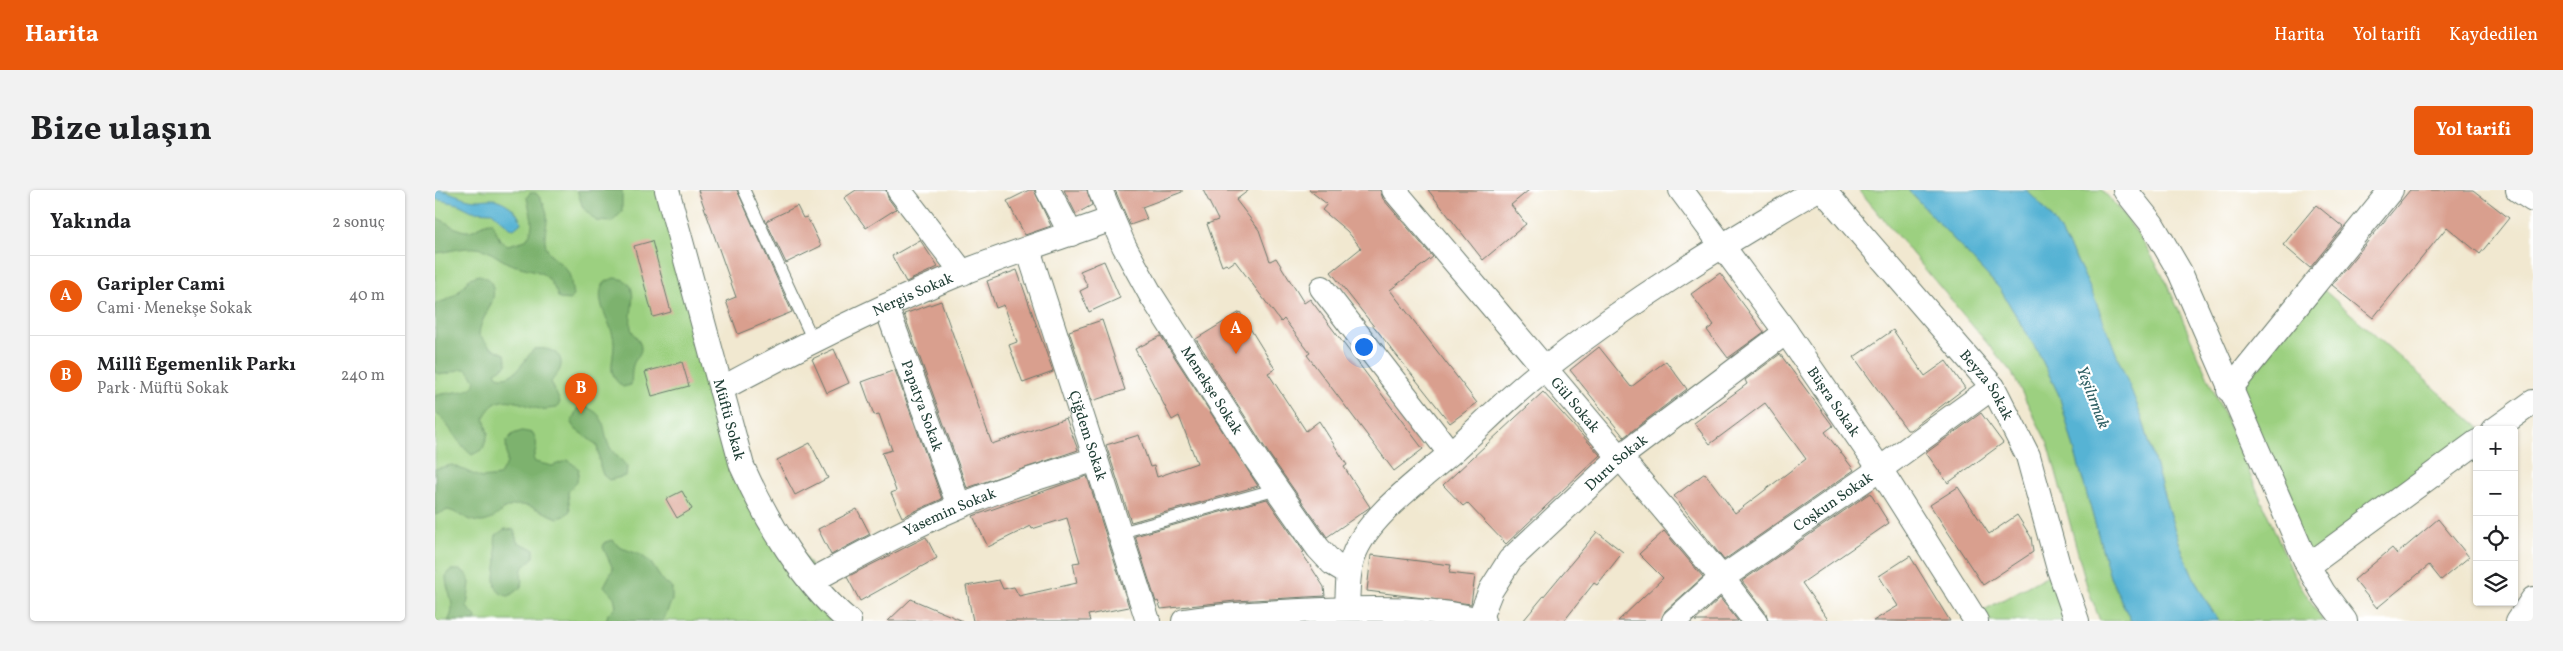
<!DOCTYPE html>
<html lang="tr">
<meta charset="utf-8">
<style>
:root{--surface:#fff;--page:#f2f2f2;--text:#202124;--muted:#757577;--line:#e0e0e0;--accent:#ea580c}
body{margin:0;font-family:Vollkorn,serif;background:var(--page);color:var(--text)}
.controls{position:absolute;right:15px;bottom:15px;display:grid;overflow:hidden;border-radius:5px;box-shadow:0 1px 4px #0004}
.controls button{width:45px;height:45px;display:grid;place-items:center;padding:0;border:0;border-bottom:1px solid var(--line);background:var(--surface);color:var(--text);font:25px sans-serif}
.you{position:absolute;left:928px;top:156px;width:18px;height:18px;margin:-12px;border:4px solid #fff;border-radius:50%;background:#1a73e8;box-shadow:0 0 0 8px #1a73e833}
.badge{display:grid;place-items:center;width:32px;height:32px;border-radius:50%;background:var(--accent);color:#fff;font-size:16px;font-weight:700}
.pin{position:absolute;translate:-50% -41px;filter:drop-shadow(0 1px 2px #0008)}
.pin::after{content:'';position:absolute;top:26px;width:18px;height:15px;background:inherit;clip-path:polygon(0 0,100% 0,50% 100%)}
.list{margin:0;padding:0;list-style:none}
h2{display:flex;justify-content:space-between;align-items:center;height:65px;margin:0;padding:0 20px;font-size:21px}
h2 small{font-size:16px;font-weight:400;color:var(--muted)}
.list li{display:grid;grid-template-columns:32px 1fr auto;gap:15px;align-items:center;box-sizing:border-box;height:80px;padding:0 20px;border-top:1px solid var(--line)}
.list b{display:block;font-size:19px;white-space:nowrap}
.list p{margin:0;font-size:16px;white-space:nowrap;color:var(--muted)}
.list em{font-size:16px;font-style:normal;color:var(--muted)}
.icon{flex:none;width:28px;height:28px;fill:none;stroke:currentColor;stroke-width:2;stroke-linecap:round;stroke-linejoin:round}
.map{position:relative;flex:none;width:2098px;height:431px;overflow:hidden;border-radius:5px}
header{display:flex;align-items:center;gap:30px;box-sizing:border-box;height:70px;padding:0 25px;background:var(--accent);color:#fff}
header strong{font-size:24px}
nav{display:flex;gap:28px;margin-inline-start:auto;font-size:18px}
.intro{display:flex;align-items:center;justify-content:space-between;box-sizing:border-box;height:120px;padding:0 30px}
h1{margin:0;font-size:35px}
.button{padding:12px 22px;border-radius:5px;background:var(--accent);color:#fff;font-size:18px;font-weight:700}
main{display:flex;gap:30px;padding:0 30px}
aside{flex:1;background:var(--surface);border-radius:5px;box-shadow:0 1px 4px #0004}
.map>svg:first-child{display:block}
.green{fill:#9cd080;stroke:#5e865a}
.forest{fill:#7db26e;stroke:#4e7851}
.water{fill:#56b3d4;stroke:#3a7884}
.building{fill:#d99f8e}
.lines{fill:none;stroke-linecap:round;stroke-linejoin:round}
.service-casing{stroke:#68796b;stroke-width:13}
.minor-casing{stroke:#68796b;stroke-width:26}
.service{stroke:#fff;stroke-width:11}
.minor{stroke:#fff;stroke-width:24}
.labels{text-anchor:middle;stroke-width:4.5;stroke-linejoin:round;paint-order:stroke}
.street-label{font-size:15px;fill:#1f3d34;stroke:#fff}
.water-label{font-size:16px;font-style:italic;fill:#306064;stroke:#fff}
</style>
<header>
<strong>Harita</strong>
<nav><a>Harita</a><a>Yol tarifi</a><a>Kaydedilen</a></nav>
</header>
<div class="intro"><h1>Bize ulaşın</h1><a class="button">Yol tarifi</a></div>
<main>
<aside>
<h2>Yakında<small>2 sonuç</small></h2>
<ul class="list">
<li><span class="badge">A</span><div><b>Garipler Cami</b><p>Cami · Menekşe Sokak</p></div><em>40 m</em></li>
<li><span class="badge">B</span><div><b>Millî Egemenlik Parkı</b><p>Park · Müftü Sokak</p></div><em>240 m</em></li>
</ul>
</aside>
<div class="map">
<svg width="2098" height="431" viewBox="0 0 2098 431">
<rect width="100%" height="100%" fill="#fff"/>
<filter id="ink" filterUnits="userSpaceOnUse"><feTurbulence type="fractalNoise" baseFrequency=".02" numOctaves="2"/><feDisplacementMap in="SourceGraphic" scale="10" xChannelSelector="R" yChannelSelector="G"/><feConvolveMatrix kernelMatrix="1 2 1 2 8 2 1 2 1" color-interpolation-filters="sRGB"/></filter>
<filter id="wash" filterUnits="userSpaceOnUse"><feTurbulence type="fractalNoise" baseFrequency=".0096" numOctaves="4" result="noise"/><feDisplacementMap in="SourceGraphic" scale="20" xChannelSelector="R" yChannelSelector="G"/><feGaussianBlur stdDeviation="1.12" result="paint"/><feColorMatrix in="noise" values="0 0 0 0 0 0 0 0 0 0 0 0 0 0 0 0 0 1.4 0 .05"/><feComposite in="paint" operator="in"/></filter>
<g filter="url(#wash)">
<rect width="100%" height="100%" fill="#f1e8d0"/>
<g class="green">
<polygon points="0,0 232,0 307,276 414,431 0,431"/>
<polygon points="1424,0 1473,0 1565,99 1603,162 1624,205 1675,387 1696,431 1665,431 1652,396 1614,256 1577,183"/>
<path d="M 1591,0 L 1667,0 C 1693,27 1712,57 1730,89 L 1858,383 L 1888,431 L 1784,431 C 1743,372 1730,306 1710,238 C 1703,214 1691,191 1682,168 C 1663,119 1645,67 1614,25 C 1608,16 1599,8 1591,0 Z"/>
<polygon points="1881,93 2047,240 2042,240 2042,252 1873,376 1794,200"/>
<polygon points="1624,379 1642,431 1541,431 1538,426"/>
</g>
<g class="forest">
<polygon points="142,0 187,0 187,22 177,32 161,31 148,18"/>
<path d="M 95,3 L 101,3 C 123,28 104,40 112,59 C 116,68 128,73 133,82 C 137,89 136,98 138,105 L 135,110 L 124,109 C 112,78 105,83 78,75 C 68,72 60,64 50,60 C 34,54 16,62 0,63 L 0,27 C 12,31 25,45 38,40 C 46,37 47,32 57,32 L 65,50 L 73,55 L 91,50 C 102,35 95,25 92,7 Z"/>
<path d="M 44,85 L 54,89 C 68,111 45,123 44,145 L 55,157 L 70,164 L 72,175 L 60,182 L 62,186 C 79,192 89,170 99,159 C 111,157 131,162 125,179 C 124,183 118,188 116,192 L 125,212 L 122,218 C 117,218 111,220 105,219 C 83,214 64,199 49,227 L 53,244 L 48,259 L 37,265 C 21,253 15,234 0,222 L 0,206 C 13,201 27,204 38,197 L 40,190 L 32,179 C 19,178 12,189 0,182 L 0,113 C 17,111 25,101 35,88 Z"/>
<path d="M 179,88 C 209,89 193,120 196,138 C 198,145 206,151 206,158 C 206,165 200,169 198,175 C 196,181 197,189 196,195 L 188,197 C 182,192 179,189 177,181 C 176,167 182,157 177,142 C 173,129 161,111 167,97 C 169,91 175,90 179,88 Z"/>
<path d="M 149,216 C 176,226 165,242 176,259 C 180,266 188,270 192,277 L 191,286 L 174,290 L 168,285 L 165,276 L 162,255 L 140,239 L 136,233 L 142,219 Z"/>
<path d="M 87,241 L 98,243 C 103,253 102,259 98,268 L 100,272 L 117,276 L 133,270 L 144,279 L 142,292 L 133,302 L 135,321 L 130,326 L 123,328 C 104,321 86,307 67,321 C 61,326 54,332 46,332 C 34,332 25,323 13,320 L 0,325 L 0,279 L 17,275 L 47,288 L 64,286 L 72,273 L 71,251 L 78,244 Z"/>
<path d="M 70,339 L 79,340 L 82,352 L 99,359 L 99,367 C 80,384 89,378 86,397 L 74,406 C 54,404 61,383 62,369 C 62,361 59,354 61,345 Z"/>
<polygon points="178,350 184,357 206,365 216,373 227,390 237,398 237,410 228,431 171,431 173,424 181,416 179,407 169,396 178,379 168,357 170,352"/>
<path d="M 16,380 L 25,380 L 32,384 L 35,393 L 32,417 L 41,427 L 40,431 L 13,431 C 23,415 11,403 11,386 Z"/>
</g>
<g class="water">
<path d="M 0,0 C 14,0 21,6 34,9 C 42,11 49,9 57,9 C 68,9 85,22 86,33 L 79,39 L 75,38 L 57,22 L 37,21 L 23,14 L 0,9 Z"/>
<path d="M 1473,0 L 1591,0 C 1599,8 1608,16 1614,25 C 1645,67 1664,119 1683,168 C 1692,191 1703,214 1710,238 C 1730,306 1743,372 1784,431 L 1696,431 L 1675,387 L 1624,205 L 1603,162 L 1565,99 Z"/>
</g>
<g id="blocks">
<g class="building">
<polygon points="263,0 302,0 357,122 303,144 291,111 301,107"/>
<polygon points="421,0 451,0 453,8 461,19 431,38 409,8"/>
<polygon points="594,0 599,0 616,36 590,45 572,11"/>
<polygon points="629,0 652,0 657,15 641,24"/>
<polygon points="680,0 747,0 747,2 707,17 712,29 695,35"/>
<polygon points="768,0 814,0 801,10 824,40 835,71 841,68 869,113 875,109 988,259 959,281 872,165 875,163 849,129 846,132 800,71 793,76 791,74 787,76 772,34 783,30"/>
<polygon points="874,0 945,0 948,9 998,67 955,100 1042,213 1015,233 896,82 926,58 912,41 887,20 892,14"/>
<polygon points="993,0 1094,0 1076,15 1091,34 1048,70"/>
<polygon points="1975,0 2038,0 2074,28 2045,64 2012,37 1938,128 1897,95"/>
<polygon points="1881,15 1908,37 1875,78 1848,55"/>
<polygon points="362,16 368,28 372,27 386,56 351,73 331,31"/>
<polygon points="485,50 503,77 471,92 457,66"/>
<polygon points="217,51 236,122 218,127 199,56"/>
<polygon points="669,71 685,108 654,122 645,101 653,97 645,81"/>
<polygon points="582,80 618,182 588,193 574,155 582,152 569,115 561,118 552,91"/>
<polygon points="1285,83 1329,142 1293,168 1272,140 1279,135 1256,104"/>
<polygon points="506,111 557,254 631,228 643,260 532,298 469,124"/>
<polygon points="805,122 840,179 833,183 871,241 884,231 912,275 909,277 935,317 892,347 834,264 761,149"/>
<polygon points="667,130 690,200 657,211 634,141"/>
<polygon points="1458,140 1490,186 1511,171 1530,198 1475,240 1472,240 1419,167"/>
<polygon points="726,146 823,296 696,332 671,255 704,245 715,277 719,276 722,287 762,273 744,226 737,230 700,159"/>
<polygon points="1164,157 1196,197 1231,171 1252,199 1189,247 1135,180"/>
<polygon points="399,159 414,193 392,203 377,169"/>
<polygon points="1345,164 1398,236 1390,242 1419,280 1289,370 1239,306 1270,283 1300,323 1371,269 1330,213 1275,254 1259,233 1312,194 1310,190"/>
<polygon points="247,172 254,196 217,206 210,182"/>
<polygon points="460,180 507,309 467,327 456,303 461,301 447,263 457,260 444,224 439,225 427,192"/>
<polygon points="1108,202 1165,265 1071,354 1032,313 1028,316 1008,295"/>
<polygon points="1546,223 1568,253 1513,293 1491,263"/>
<polygon points="375,253 393,288 360,305 342,270"/>
<polygon points="652,286 694,417 653,425 655,431 538,431 531,396 564,390 568,399 579,397 584,406 642,393 638,373 645,372 632,328 597,339 596,336 553,357 538,326"/>
<polygon points="1523,297 1554,344 1582,325 1596,347 1598,362 1548,395 1495,315"/>
<polygon points="247,301 257,319 242,328 231,309"/>
<polygon points="1435,303 1454,333 1367,393 1394,431 1333,431 1331,423 1307,391"/>
<polygon points="832,309 869,362 867,363 889,397 890,406 800,411 726,419 723,411 721,412 700,346"/>
<polygon points="422,319 435,344 396,365 383,339"/>
<polygon points="2003,329 2034,367 2006,390 1994,375 1942,418 1919,390 1957,358 1962,364"/>
<polygon points="1229,341 1268,387 1230,421 1226,431 1183,431 1228,388 1204,364"/>
<polygon points="1162,342 1188,362 1162,395 1159,393 1129,431 1088,431"/>
<polygon points="491,347 502,368 425,411 412,387"/>
<polygon points="936,365 1016,375 1014,383 1040,386 1036,414 932,401"/>
<polygon points="1475,366 1515,431 1438,431 1463,416 1444,386"/>
<polygon points="1285,408 1303,431 1260,431"/>
<polygon points="476,409 528,431 453,431"/>
</g>
</g>
</g>
<g filter="url(#ink)">
<use href="#blocks" fill-opacity="0" stroke="#68796b" stroke-width="1"/>
<g class="lines">
<defs>
<g id="service">
<polyline points="309,0 378,150"/>
<polyline points="684,343 841,299"/>
</g>
<g id="minor">
<path id="s1" d="M 232,0 L 307,276 C 331,330 368,393 414,431"/>
<polyline points="464,0 528,83"/>
<polyline points="613,0 636,44"/>
<path id="s2" d="M 665,0 L 689,56 L 716,105 L 823,272 L 883,358 L 897,373 L 914,383"/>
<path id="s3" d="M 959,0 L 1287,388 L 1320,431"/>
<path id="s4" d="M 1246,0 L 1351,142 L 1445,279 L 1541,431"/>
<path id="s5" d="M 1388,0 L 1558,197 L 1593,266 L 1624,379 L 1642,431"/>
<polyline points="1690,0 1717,34 1745,82 1873,376 1888,402 1910,431"/>
<polyline points="2083,0 2098,10"/>
<path id="s6" d="M 593,59 L 713,431"/>
<polyline points="887,98 1015,263"/>
<path id="s7" d="M 451,116 L 524,316"/>
<path id="s8" d="M 286,199 C 364,157 444,117 526,83 C 576,63 627,47 677,29"/>
<polyline points="1794,200 1956,0"/>
<polyline points="2059,240 2098,212"/>
<polyline points="1873,376 2042,252"/>
<path id="s9" d="M 376,391 C 425,365 473,338 523,317 C 568,297 615,284 661,269"/>
<path d="M 912,419 C 913,402 912,383 918,367 C 931,328 986,289 1016,263 C 1048,234 1078,203 1112,177 C 1197,110 1288,54 1381,0"/>
<path id="s10" d="M 1044,430 L 1056,400 L 1075,370 L 1185,267 L 1351,142"/>
<path d="M 749,431 C 795,424 842,422 889,420 C 942,418 996,417 1048,431"/>
<path id="s11" d="M 1239,431 L 1287,388 L 1445,279 L 1558,197"/>
<polyline points="2083,431 2098,409"/>
</g>
</defs>
<use href="#service" class="service-casing"/>
<use href="#minor" class="minor-casing"/>
<use href="#service" class="service"/>
<use href="#minor" class="minor"/>
</g>
</g>
<g class="labels">
<g class="street-label">
<text dy="5" stroke="none"><textPath href="#s8" startOffset="214">Nergis Sokak</textPath></text>
<text dy="5" stroke="none"><textPath href="#s5" startOffset="255">Beyza Sokak</textPath></text>
<text dy="5" stroke="none"><textPath href="#s2" startOffset="230">Menekşe Sokak</textPath></text>
<text dy="5" stroke="none"><textPath href="#s4" startOffset="261">Büşra Sokak</textPath></text>
<text dy="5" stroke="none"><textPath href="#s3" startOffset="281">Gül Sokak</textPath></text>
<text dy="5" stroke="none"><textPath href="#s7" startOffset="106">Papatya Sokak</textPath></text>
<text dy="5" stroke="none"><textPath href="#s1" startOffset="238">Müftü Sokak</textPath></text>
<text dy="5" stroke="none"><textPath href="#s6" startOffset="196">Çiğdem Sokak</textPath></text>
<text dy="5" stroke="none"><textPath href="#s10" startOffset="212">Duru Sokak</textPath></text>
<text dy="5" stroke="none"><textPath href="#s11" startOffset="199">Coşkun Sokak</textPath></text>
<text dy="5" stroke="none"><textPath href="#s9" startOffset="155">Yasemin Sokak</textPath></text>
</g>
<g class="water-label">
<text transform="translate(1659 207) rotate(69)" y="6">Yeşilırmak</text>
</g>
</g>
</svg>
<div class="controls">
<button>+</button>
<button>−</button>
<button><svg class="icon" aria-label="locate" viewBox="0 0 24 24"><circle cx="12" cy="12" r="6"/><path d="M12 2v4M12 18v4M2 12h4M18 12h4"/></svg></button>
<button><svg class="icon" aria-label="layers" viewBox="0 0 24 24"><path d="M12 4l9 5-9 5-9-5zM3 14l9 5 9-5"/></svg></button>
</div>
<div class="you"></div>
<div class="pin badge" style="left:801px;top:164px">A</div>
<div class="pin badge" style="left:146px;top:224px">B</div>
</div>
</main>
